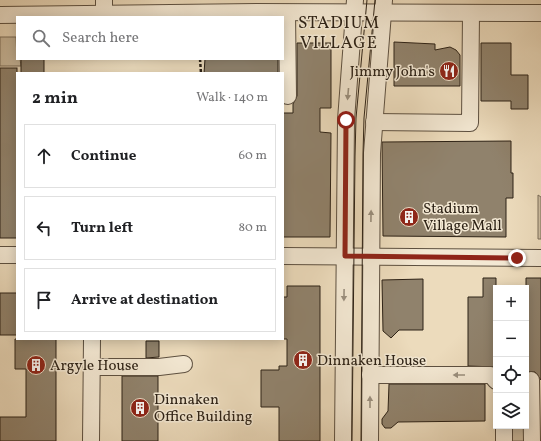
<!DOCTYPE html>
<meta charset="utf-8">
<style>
:root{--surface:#fff;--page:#f6f6f6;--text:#202124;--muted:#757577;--line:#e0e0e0}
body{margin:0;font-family:Vollkorn,serif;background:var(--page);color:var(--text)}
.controls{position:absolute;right:12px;bottom:12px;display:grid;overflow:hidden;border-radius:0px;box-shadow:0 2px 10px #0003}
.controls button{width:36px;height:36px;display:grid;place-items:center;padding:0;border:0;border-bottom:1px solid var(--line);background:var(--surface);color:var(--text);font:20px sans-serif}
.stop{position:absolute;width:12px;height:12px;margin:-9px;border:3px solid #8f2418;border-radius:50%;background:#fff}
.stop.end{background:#8f2418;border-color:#fff;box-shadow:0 1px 4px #0008}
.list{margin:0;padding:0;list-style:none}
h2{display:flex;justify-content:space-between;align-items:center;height:52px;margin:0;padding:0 16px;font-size:17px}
h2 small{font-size:13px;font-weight:400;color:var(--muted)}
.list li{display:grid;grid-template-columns:26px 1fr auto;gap:12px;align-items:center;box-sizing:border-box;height:64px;margin:0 8px 8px;padding:0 8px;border:1px solid var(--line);border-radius:0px}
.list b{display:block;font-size:15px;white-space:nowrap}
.list em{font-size:13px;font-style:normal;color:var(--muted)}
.icon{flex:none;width:22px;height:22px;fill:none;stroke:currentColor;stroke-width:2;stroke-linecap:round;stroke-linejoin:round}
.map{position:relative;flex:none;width:541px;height:441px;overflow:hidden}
.search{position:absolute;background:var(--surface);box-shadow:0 2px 10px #0003;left:16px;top:16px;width:268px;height:44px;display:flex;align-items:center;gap:10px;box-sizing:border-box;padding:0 14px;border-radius:0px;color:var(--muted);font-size:15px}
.panel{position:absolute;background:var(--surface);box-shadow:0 2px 10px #0003;left:16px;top:72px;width:268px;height:268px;border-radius:0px}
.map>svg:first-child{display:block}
.green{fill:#ccbca0;stroke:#7c6f5b}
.building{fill:#90826c;stroke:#2d2216}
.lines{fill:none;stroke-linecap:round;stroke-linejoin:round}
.minor-casing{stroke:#5d5040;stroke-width:18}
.path{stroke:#2d2216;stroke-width:2.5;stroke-dasharray:3 2;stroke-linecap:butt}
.minor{stroke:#f3e8d3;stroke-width:16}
.tram{stroke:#2d2216;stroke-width:1}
.oneway{fill:#9a8f7e}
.route{stroke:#8f2418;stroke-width:5}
.labels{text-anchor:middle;stroke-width:3;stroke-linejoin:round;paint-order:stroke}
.poi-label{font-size:15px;fill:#2d2216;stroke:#f3e8d3;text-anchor:start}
.quarter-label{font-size:17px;letter-spacing:1px;fill:#2d2216;stroke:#f3e8d3}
</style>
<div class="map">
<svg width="541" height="441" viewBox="0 0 541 441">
<rect width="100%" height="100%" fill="#ecdbbc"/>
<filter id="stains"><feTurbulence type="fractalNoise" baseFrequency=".005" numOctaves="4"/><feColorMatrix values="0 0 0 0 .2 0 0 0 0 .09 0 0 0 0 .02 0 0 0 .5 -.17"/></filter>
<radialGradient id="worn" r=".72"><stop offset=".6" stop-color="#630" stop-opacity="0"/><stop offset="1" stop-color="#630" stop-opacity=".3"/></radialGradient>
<g class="green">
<polygon points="0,37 16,37 17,59 20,59 21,66 0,66"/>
<polygon points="538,195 541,197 541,239 538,239"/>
<polygon points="512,426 524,426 524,441 511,441"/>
</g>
<g class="building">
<polygon points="394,42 435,44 435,50 450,47 456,50 460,55 460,86 394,86"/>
<polygon points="297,43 331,43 331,108 320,108 320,132 331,133 330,237 283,237 283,113 293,113 293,104 297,96"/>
<polygon points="481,43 511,43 511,75 528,75 528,109 511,109 511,101 481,101"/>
<rect x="21" y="59" width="23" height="14"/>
<polygon points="205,59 278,59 278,73 204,73"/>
<rect x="0" y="68" width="17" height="170"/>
<polygon points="511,141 511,173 513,173 513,198 506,198 506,237 383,236 382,142"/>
<polygon points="483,278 496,278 496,367 468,366 468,297 483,297"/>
<polygon points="526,278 541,278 541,380 535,372 526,372"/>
<polygon points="423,279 423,330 399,330 391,338 383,331 382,280"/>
<polygon points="287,286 320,286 320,441 279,441 279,407 261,407 261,370 279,370 279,366 287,366 287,339 283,339 283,297 287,297"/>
<rect x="0" y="293" width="17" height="42"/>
<polygon points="15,339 56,339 56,441 0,441 0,417 26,417 26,369 15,369"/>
<polygon points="146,341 159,341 159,357 146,358"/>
<rect x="122" y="376" width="36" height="65"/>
<polygon points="389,384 485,384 485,421 398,422 391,428 385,428 382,424 382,419 388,411"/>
</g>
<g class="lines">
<defs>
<g id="minor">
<polyline points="104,0 104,14"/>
<polyline points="287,13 288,96"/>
<polyline points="0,15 257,12 541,13"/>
<polyline points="374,122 470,123 471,13"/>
<polyline points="0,255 17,255"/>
<polyline points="283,256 541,258"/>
<polyline points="92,367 159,367 184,364"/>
<polyline points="370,375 491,375 496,381"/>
<polyline points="531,380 532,441"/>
<polyline points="91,441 92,339"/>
<polyline points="343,441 346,120 355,0"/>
<polyline points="370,441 372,153 384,0"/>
<polyline points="504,441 504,426"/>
</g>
</defs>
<use href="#minor" class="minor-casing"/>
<polyline class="path" points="200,59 201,73"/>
<use href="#minor" class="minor"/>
<g class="tram">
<polyline points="352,441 355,156 356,118 367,0"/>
<polyline points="361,441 363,154 364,118 375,0"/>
</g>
</g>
<defs><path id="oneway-solid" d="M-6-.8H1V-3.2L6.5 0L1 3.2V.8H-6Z"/></defs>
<g class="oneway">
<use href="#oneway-solid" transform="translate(348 94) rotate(95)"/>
<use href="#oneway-solid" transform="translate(371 216) rotate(-89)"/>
<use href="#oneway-solid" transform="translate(344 295) rotate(91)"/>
<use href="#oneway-solid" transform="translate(459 375) rotate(180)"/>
<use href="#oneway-solid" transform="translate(370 402) rotate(-90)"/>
</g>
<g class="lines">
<polyline class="route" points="346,120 345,256 517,258"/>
</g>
<defs>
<symbol id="restaurant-disc" viewBox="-11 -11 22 22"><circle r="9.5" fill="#8f2418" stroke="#f3e8d3"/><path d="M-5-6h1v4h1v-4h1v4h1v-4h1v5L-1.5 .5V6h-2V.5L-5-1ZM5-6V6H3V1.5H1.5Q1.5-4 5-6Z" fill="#fff"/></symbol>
<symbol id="building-disc" viewBox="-11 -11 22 22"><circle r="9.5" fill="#8f2418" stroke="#f3e8d3"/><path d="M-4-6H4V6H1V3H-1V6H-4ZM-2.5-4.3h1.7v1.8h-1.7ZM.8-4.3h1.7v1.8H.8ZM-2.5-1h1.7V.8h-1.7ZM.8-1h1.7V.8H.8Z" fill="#fff"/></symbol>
</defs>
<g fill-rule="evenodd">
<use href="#restaurant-disc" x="438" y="60" width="22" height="22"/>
<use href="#building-disc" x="398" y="206" width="22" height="22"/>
<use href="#building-disc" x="292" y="349" width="22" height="22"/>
<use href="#building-disc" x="25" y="354" width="22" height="22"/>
<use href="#building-disc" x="129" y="397" width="22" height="22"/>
</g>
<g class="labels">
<g class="poi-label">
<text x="435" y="76" text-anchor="end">Jimmy John's</text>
<text x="423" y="213">Stadium<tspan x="423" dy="17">Village Mall</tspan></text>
<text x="317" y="365">Dinnaken House</text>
<text x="50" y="370">Argyle House</text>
<text x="154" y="404">Dinnaken<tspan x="154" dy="17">Office Building</tspan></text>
</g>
<g class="quarter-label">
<text x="339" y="28">STADIUM<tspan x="339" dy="20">VILLAGE</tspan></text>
</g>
</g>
<rect width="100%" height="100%" filter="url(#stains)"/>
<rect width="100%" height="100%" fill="url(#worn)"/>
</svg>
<div class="controls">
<button>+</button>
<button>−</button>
<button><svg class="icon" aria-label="locate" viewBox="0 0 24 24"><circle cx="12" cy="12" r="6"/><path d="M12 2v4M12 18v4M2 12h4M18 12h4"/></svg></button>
<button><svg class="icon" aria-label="layers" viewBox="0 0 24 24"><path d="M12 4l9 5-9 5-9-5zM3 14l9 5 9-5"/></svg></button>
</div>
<div class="stop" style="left:346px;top:120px"></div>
<div class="stop end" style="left:517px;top:258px"></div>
<div class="search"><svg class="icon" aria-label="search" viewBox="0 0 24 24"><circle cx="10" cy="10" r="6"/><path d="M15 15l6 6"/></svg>Search here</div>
<section class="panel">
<h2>2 min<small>Walk · 140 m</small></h2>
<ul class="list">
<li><svg class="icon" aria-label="ahead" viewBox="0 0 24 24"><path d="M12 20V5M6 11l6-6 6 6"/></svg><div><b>Continue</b></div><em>60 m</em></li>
<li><svg class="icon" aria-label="left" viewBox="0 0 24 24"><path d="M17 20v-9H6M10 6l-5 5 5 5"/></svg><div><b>Turn left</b></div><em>80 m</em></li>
<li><svg class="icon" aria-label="arrive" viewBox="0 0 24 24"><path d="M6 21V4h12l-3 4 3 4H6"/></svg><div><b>Arrive at destination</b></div></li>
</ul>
</section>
</div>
